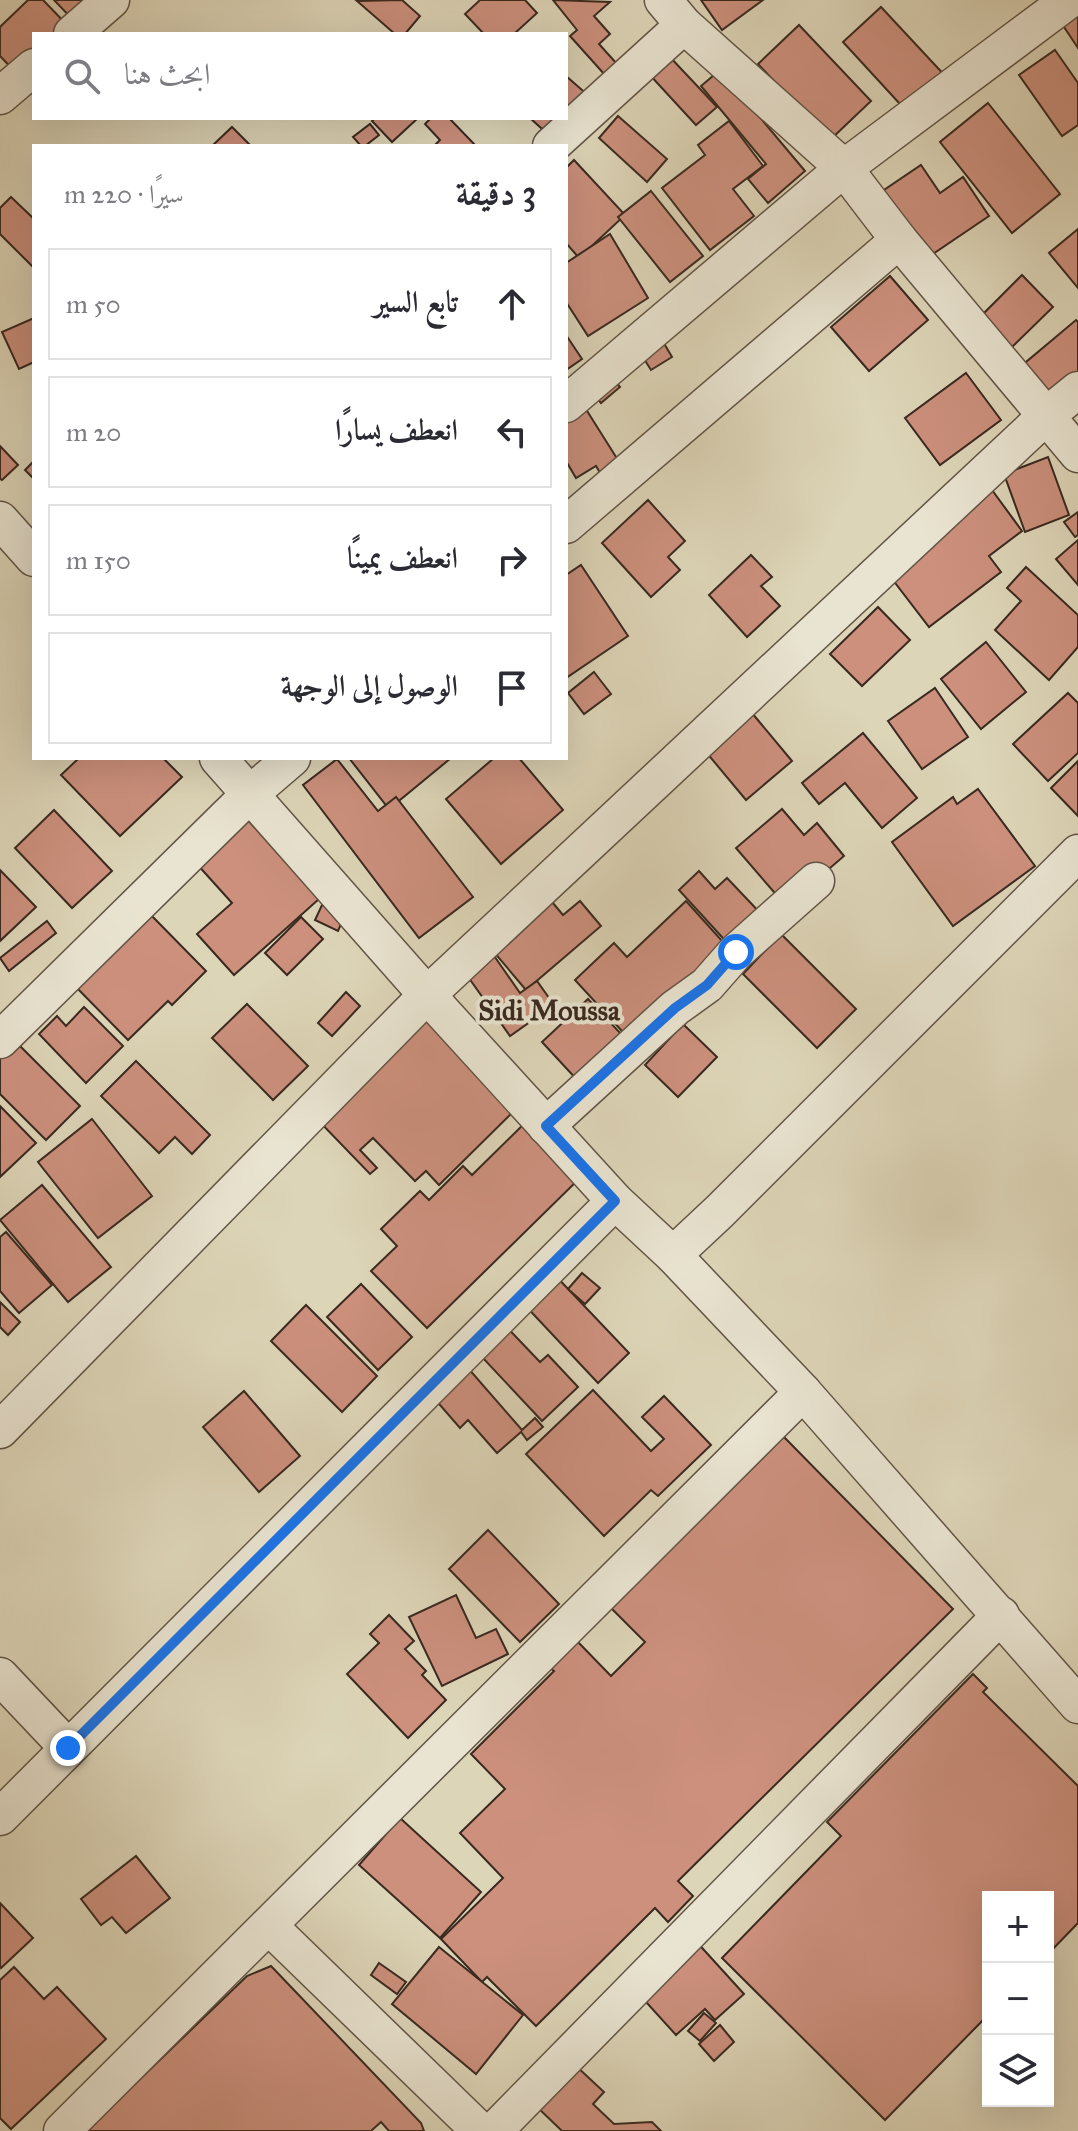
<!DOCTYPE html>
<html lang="ar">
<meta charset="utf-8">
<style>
:root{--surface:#fff;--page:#f7f7f7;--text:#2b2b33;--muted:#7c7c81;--line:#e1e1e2}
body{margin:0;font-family:"IM FELL Great Primer",Amiri,serif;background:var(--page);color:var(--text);direction:rtl}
.controls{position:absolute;right:24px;bottom:24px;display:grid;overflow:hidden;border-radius:0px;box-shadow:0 8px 32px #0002}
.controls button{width:72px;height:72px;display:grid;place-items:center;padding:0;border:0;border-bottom:2px solid var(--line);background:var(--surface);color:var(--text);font:40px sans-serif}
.stop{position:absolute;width:24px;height:24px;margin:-18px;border:6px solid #1a73e8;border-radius:50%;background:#fff}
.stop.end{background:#1a73e8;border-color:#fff;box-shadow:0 2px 8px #0008}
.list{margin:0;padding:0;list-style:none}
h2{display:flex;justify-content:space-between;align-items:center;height:104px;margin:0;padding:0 32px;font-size:34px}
h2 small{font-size:26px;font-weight:400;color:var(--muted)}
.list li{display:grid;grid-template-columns:52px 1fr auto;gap:24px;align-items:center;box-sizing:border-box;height:112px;margin:0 16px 16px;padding:0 16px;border:2px solid var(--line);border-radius:0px}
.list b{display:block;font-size:30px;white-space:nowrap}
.list em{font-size:26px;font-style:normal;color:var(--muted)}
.icon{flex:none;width:44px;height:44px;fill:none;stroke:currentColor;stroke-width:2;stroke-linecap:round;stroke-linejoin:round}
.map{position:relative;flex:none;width:1078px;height:2131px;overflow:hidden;direction:ltr}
.search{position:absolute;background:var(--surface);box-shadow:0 8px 32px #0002;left:32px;top:32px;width:536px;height:88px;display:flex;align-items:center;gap:20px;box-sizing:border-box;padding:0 28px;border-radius:0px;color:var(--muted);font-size:30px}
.panel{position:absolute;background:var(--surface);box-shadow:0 8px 32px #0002;left:32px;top:144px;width:536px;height:616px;border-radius:0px;direction:rtl}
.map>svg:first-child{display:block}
.building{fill:#cc907d;stroke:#39291f;stroke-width:2}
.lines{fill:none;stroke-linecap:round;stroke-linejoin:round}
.street-casing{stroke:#625445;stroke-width:39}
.street{stroke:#e9e4d1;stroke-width:36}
.route{stroke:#1a73e8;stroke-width:10}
.labels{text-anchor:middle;stroke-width:8;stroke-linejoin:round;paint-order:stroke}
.quarter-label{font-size:28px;font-weight:bold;fill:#39291f;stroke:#e9e4d1}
</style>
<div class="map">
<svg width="1078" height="2131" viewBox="0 0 1078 2131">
<rect width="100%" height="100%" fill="#ddd5b8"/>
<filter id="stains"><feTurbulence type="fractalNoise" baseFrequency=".0025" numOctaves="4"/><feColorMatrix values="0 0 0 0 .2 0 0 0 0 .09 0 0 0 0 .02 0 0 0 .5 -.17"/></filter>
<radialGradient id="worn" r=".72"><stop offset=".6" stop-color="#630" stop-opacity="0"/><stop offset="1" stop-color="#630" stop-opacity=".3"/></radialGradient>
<g class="building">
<polygon points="28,0 43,0 72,30 67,34 34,34 34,66 21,78 0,56 0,27"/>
<polygon points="54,0 102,0 77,24"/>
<polygon points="402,0 420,16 405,34 395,34 357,1"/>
<polygon points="480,0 525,0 537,13 514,34 484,34 465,14"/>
<polygon points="553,0 610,2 594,16 610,34 599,44 617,64 605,75 570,36 577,30"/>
<polygon points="701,0 763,0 722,30"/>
<polygon points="881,7 949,80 911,116 843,42"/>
<polygon points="1078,14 1078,48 1062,24"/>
<polygon points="799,25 871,101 830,140 758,64"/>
<polygon points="1055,50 1078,83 1078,125 1062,136 1019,75"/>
<polygon points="669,56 717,107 696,125 649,74"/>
<polygon points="720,70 805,171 768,203 748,179 766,164 701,86"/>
<polygon points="566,76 589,96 552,138 530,118 566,118"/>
<polygon points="988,103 1060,194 1012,233 940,142"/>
<polygon points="618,116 667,159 647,182 599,138"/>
<polygon points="375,118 418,118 392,142 372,121"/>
<polygon points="431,118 449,118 476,146 434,146 440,140 425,124"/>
<polygon points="729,121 763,166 733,189 754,216 710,250 662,188 705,155 698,145"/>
<polygon points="370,124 379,135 365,146 361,146 353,137"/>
<polygon points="232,127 251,146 212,146"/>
<polygon points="574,160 625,215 579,258 566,243 566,168"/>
<polygon points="921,165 940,193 963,177 989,216 927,258 881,192"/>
<polygon points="651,191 703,256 670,282 618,217"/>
<polygon points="11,197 34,219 34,268 0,234 0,208"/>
<polygon points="1078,229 1078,288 1049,253"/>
<polygon points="610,234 648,298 588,336 568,305 566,307 566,263"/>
<polygon points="1022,275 1053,307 1010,349 979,318"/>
<polygon points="890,276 928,320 869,371 831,327"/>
<polygon points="34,318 34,362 19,369 2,332"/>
<polygon points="1076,320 1078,322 1078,388 1048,413 1014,372"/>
<polygon points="627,332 659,335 672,357 651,370"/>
<polygon points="566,335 582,359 566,370"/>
<polygon points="605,369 620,387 601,403 586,385"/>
<polygon points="966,373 1001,420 940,465 905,418"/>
<polygon points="577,395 628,476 609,488 596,466 576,478 566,461 566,403"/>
<polygon points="0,446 18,465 2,480 0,479"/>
<polygon points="1048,457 1069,515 1025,532 1004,474"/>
<polygon points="34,461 34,479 25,470"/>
<polygon points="992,490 1022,531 989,556 1001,572 929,627 886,571"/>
<polygon points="648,500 685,541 668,557 680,570 651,597 602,543"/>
<polygon points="1078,512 1078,535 1075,537 1064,522"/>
<polygon points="1078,540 1078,585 1056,559"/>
<polygon points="751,555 772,577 761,586 780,606 747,637 709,595"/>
<polygon points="581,565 628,636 566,678 566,575"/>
<polygon points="1026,567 1078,615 1078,647 1049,680 995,630 1021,601 1007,588"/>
<polygon points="878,607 910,640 862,686 830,654"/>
<polygon points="986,642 1026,692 981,729 941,679"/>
<polygon points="594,672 611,694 584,714 568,693"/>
<polygon points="935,688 968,737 922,769 888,721"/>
<polygon points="1068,693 1078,703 1078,753 1048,781 1013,744"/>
<polygon points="752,713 792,761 746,800 706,752"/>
<polygon points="863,733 917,798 882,828 845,783 819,804 802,783"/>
<polygon points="79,758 163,758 182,777 120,836 61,775"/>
<polygon points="349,758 451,758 389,809"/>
<polygon points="494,758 519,758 563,810 501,864 446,799"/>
<polygon points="337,759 378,811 396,797 473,897 419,938 303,785"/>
<polygon points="1078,761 1078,816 1051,788"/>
<polygon points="978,789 1035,866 953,926 892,842 953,797 957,804"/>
<polygon points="237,808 319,899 234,975 197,934 232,903 187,853"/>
<polygon points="782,809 804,835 817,823 844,856 786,906 736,848"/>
<polygon points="54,810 112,871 72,908 15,848"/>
<polygon points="0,870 36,907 0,941"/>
<polygon points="699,871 715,889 727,878 765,918 732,948 679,890"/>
<polygon points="547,896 563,915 580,901 601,926 526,990 488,945"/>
<polygon points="686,901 732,952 633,1043 575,980 614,943 627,957"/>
<polygon points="322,905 345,915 338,931 315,920"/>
<polygon points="147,911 206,971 172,1005 168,1001 128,1040 74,985"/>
<polygon points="301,917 323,939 287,975 265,953"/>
<polygon points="47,921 56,933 9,971 0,958"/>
<polygon points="781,934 856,1009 817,1048 743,974"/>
<polygon points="481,937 520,993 537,981 554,1005 510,1036 454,957"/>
<polygon points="346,992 360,1006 332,1036 318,1023"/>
<polygon points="588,999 638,1052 592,1096 542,1042"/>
<polygon points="247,1004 308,1066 273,1100 212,1038"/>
<polygon points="84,1007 123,1046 86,1083 39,1034 57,1016 66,1026"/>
<polygon points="425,1011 518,1107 439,1185 426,1171 415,1181 373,1138 360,1150 377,1168 370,1174 315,1117"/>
<polygon points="683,1024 717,1057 678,1097 645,1065"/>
<polygon points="11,1037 80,1106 46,1140 0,1094 0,1049"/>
<polygon points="136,1061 210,1135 192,1154 175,1137 159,1153 101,1096"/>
<polygon points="0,1106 36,1143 0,1177"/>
<polygon points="530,1118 585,1173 427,1328 371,1271 397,1246 381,1229 420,1191 429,1200 463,1166 472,1175"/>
<polygon points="92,1119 152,1196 98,1238 38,1162"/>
<polygon points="42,1185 111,1267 68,1302 0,1220"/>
<polygon points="6,1232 52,1285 19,1313 0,1291 0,1237"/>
<polygon points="551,1271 629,1353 598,1383 520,1300"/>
<polygon points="582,1273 600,1288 585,1304 568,1289"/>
<polygon points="361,1284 412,1337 378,1370 327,1317"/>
<polygon points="0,1302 20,1322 8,1335 0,1327"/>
<polygon points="306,1305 377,1376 342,1412 271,1341"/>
<polygon points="496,1316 540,1362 548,1355 578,1387 542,1421 468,1342"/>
<polygon points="454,1352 522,1430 535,1418 543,1427 527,1440 521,1432 497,1453 468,1420 460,1428 420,1382"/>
<polygon points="593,1390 651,1451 664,1439 642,1417 664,1396 711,1445 658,1496 651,1490 604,1536 526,1454"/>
<polygon points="244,1391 300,1456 259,1492 203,1427"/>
<polygon points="783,1436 953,1609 678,1881 693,1896 668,1922 655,1908 536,2026 487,1977 482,1982 441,1939 503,1878 460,1833 505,1789 471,1754 554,1671 550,1668 577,1641 611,1676 645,1642 610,1607"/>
<polygon points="488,1530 559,1604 520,1642 449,1569"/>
<polygon points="456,1595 476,1638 496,1629 508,1654 442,1686 409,1617"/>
<polygon points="389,1615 414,1641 405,1649 426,1671 422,1675 446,1700 408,1738 347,1674 379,1643 370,1634"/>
<polygon points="973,1674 987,1688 983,1692 1078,1786 1078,1923 1048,1954 1048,1897 988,1897 988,2015 885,2120 722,1958 841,1836 827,1822"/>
<polygon points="400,1818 481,1892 440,1938 359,1865"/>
<polygon points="136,1856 170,1898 126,1933 112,1917 101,1925 81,1899"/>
<polygon points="0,1903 33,1938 1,1968 0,1966"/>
<polygon points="694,1939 744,1994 715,2020 705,2009 676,2035 637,1992"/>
<polygon points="439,1947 523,2015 476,2074 392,2004"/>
<polygon points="379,1963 406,1982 397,1994 371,1975"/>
<polygon points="271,1966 421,2123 424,2131 389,2131 381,2122 371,2131 86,2131 247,1976"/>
<polygon points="14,1967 44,1999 57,1987 106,2039 11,2129 0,2118 0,1980"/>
<polygon points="704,2013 716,2023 700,2041 688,2031"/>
<polygon points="720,2025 734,2042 714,2061 699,2044"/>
<polygon points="575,2065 604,2092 593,2104 614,2124 652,2122 661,2131 562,2131 536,2106"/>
</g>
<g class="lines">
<defs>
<g id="street">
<polyline points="663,0 684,25 844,168 899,240 1078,454"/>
<polyline points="72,34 111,0"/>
<polyline points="0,96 34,67"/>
<polyline points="551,146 684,25"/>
<polyline points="566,404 844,168 1069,0"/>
<polyline points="0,520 34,558"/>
<polyline points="566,525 899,240"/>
<polyline points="218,758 427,995 615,1201 673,1255 803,1392 1078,1705"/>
<polyline points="0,1040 250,794 292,758"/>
<polyline points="546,1126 675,1008 707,985 736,952 816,881"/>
<polyline points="673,1255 720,1211 1078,853"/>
<polyline points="0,1430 427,995 1047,415 1078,390"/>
<polyline points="0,1676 68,1748"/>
<polyline points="0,1817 615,1201"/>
<polyline points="269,1926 480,2131"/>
<polyline points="62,2131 803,1392"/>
<polyline points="494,2131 1001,1615"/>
</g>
</defs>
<use href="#street" class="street-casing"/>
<use href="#street" class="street"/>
</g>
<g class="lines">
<polyline class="route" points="68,1748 615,1201 546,1126 675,1008 707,985 736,952"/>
</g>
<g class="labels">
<g class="quarter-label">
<text x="549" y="1020">Sidi Moussa</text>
</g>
</g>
<rect width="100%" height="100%" filter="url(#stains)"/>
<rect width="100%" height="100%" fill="url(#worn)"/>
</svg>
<div class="controls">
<button>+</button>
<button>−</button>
<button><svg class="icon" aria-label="layers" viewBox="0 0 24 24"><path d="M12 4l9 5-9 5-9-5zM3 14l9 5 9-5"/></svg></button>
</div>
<div class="stop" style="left:736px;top:952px"></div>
<div class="stop end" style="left:68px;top:1748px"></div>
<div class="search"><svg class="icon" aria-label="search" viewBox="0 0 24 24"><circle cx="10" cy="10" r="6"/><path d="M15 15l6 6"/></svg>ابحث هنا</div>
<section class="panel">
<h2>3 دقيقة<small>سيرًا · 220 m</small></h2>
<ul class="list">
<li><svg class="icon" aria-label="ahead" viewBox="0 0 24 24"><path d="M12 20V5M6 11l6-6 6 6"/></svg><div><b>تابع السير</b></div><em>50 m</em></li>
<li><svg class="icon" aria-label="left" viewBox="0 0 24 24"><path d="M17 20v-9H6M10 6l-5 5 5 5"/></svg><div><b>انعطف يسارًا</b></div><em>20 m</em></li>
<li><svg class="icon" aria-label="right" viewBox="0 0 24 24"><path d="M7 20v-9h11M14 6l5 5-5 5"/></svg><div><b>انعطف يمينًا</b></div><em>150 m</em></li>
<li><svg class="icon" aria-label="arrive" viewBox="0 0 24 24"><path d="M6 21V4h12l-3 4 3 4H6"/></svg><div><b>الوصول إلى الوجهة</b></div></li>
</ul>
</section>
</div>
